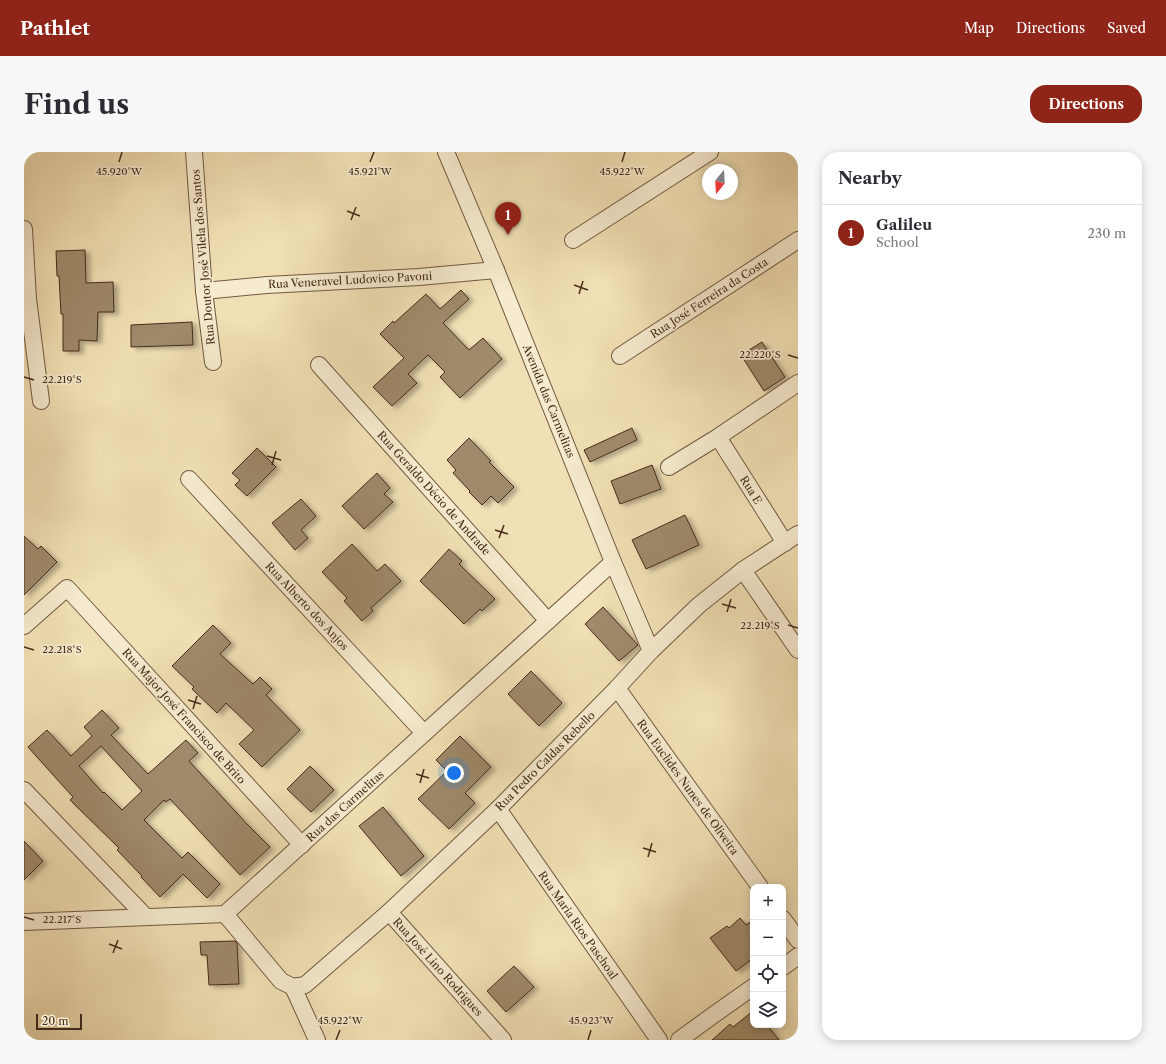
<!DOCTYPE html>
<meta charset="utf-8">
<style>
:root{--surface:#fff;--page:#f7f7f7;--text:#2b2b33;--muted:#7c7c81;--line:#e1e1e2;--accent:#8f2418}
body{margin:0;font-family:"Libre Caslon Text",serif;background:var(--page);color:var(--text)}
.controls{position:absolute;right:12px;bottom:12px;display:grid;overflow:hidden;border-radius:8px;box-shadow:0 2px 10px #0003}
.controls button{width:36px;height:36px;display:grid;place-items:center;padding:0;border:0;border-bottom:1px solid var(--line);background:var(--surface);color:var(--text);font:20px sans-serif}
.compass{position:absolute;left:678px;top:12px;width:36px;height:36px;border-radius:50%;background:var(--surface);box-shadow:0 2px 10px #0003;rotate:198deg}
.scale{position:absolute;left:12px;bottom:10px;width:46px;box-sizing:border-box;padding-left:4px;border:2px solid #462c1a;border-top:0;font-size:11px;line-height:14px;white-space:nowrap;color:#462c1a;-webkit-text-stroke:3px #f6ebcf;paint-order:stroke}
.you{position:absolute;left:430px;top:621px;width:14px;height:14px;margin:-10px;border:3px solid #fff;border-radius:50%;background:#1a73e8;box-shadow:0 0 0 6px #1a73e833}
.badge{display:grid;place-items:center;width:26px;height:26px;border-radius:50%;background:var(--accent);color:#fff;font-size:13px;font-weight:700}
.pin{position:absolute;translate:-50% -33px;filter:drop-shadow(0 1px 2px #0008)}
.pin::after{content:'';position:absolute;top:21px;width:14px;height:12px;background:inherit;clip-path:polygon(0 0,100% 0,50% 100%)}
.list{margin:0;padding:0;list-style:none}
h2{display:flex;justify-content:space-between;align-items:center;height:52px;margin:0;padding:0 16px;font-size:17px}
h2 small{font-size:13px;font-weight:400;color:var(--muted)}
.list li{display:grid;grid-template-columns:26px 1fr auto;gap:12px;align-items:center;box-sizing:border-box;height:56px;padding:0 16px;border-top:1px solid var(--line)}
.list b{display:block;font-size:15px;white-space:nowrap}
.list p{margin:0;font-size:13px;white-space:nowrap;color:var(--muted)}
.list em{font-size:13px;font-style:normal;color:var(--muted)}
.icon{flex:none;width:22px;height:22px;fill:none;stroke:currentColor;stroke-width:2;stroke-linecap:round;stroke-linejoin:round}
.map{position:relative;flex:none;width:774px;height:888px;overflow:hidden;border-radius:16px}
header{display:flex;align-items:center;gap:24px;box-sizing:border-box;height:56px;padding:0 20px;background:var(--accent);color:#fff}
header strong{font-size:19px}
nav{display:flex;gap:22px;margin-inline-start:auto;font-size:14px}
.intro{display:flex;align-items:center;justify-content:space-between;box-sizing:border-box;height:96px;padding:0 24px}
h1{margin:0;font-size:28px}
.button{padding:10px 18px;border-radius:16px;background:var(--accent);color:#fff;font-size:14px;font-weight:700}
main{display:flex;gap:24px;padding:0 24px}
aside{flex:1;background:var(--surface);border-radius:16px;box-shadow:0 2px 10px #0003}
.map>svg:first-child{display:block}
.building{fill:#9f8a6b;stroke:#462c1a;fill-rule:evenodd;filter:url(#shadow)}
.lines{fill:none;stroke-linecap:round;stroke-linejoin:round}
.street-casing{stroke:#715941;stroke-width:18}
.street{stroke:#f6ebcf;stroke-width:16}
.ticks{fill:none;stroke:#462c1a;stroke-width:1.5}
.labels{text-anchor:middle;stroke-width:3.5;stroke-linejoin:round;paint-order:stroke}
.street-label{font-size:11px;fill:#462c1a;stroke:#f6ebcf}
.ticks-label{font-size:10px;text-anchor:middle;fill:#462c1a;stroke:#f6ebcf;stroke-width:3.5;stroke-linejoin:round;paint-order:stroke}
</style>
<header>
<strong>Pathlet</strong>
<nav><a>Map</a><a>Directions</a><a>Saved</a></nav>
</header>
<div class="intro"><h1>Find us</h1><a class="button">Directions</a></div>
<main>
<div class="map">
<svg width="774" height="888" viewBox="0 0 774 888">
<defs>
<filter id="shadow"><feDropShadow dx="4.5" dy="2.5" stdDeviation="2" flood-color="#0004"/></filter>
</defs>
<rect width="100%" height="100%" fill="#f1e0b5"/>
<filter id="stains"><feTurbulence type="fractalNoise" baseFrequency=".005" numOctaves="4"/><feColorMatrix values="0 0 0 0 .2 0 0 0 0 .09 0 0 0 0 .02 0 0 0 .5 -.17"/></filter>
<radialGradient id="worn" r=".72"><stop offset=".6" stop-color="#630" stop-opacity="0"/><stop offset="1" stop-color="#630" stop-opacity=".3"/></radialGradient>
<g class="building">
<polygon points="61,98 62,131 89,130 90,160 74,160 73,189 55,188 55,199 39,199 39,162 37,162 35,124 33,124 32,99"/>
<polygon points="437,138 445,147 419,171 445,198 459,186 478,207 436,246 416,225 421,220 404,203 384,222 393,231 368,254 349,235 380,206 356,182 369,169 370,171 402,142 416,157"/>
<polygon points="168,170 169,193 107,195 107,173"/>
<polygon points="738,190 761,225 740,239 717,203"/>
<polygon points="608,276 613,288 566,310 560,298"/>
<polygon points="445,286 467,309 465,310 490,335 474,351 467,344 458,353 445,340 446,339 429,321 432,318 423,308"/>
<polygon points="233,296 252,315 223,344 211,333 216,328 208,321"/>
<polygon points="628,313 637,337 596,352 587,329"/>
<polygon points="353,321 366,336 360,342 369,350 340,377 318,354"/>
<polygon points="277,347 292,364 277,378 284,386 271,398 248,371"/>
<polygon points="661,363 675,393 622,417 608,388"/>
<polygon points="0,384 14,397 17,394 33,410 0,443"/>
<polygon points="328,392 353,419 361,412 377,429 347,456 349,459 338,469 320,449 323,446 298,420"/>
<polygon points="425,397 438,409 435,412 471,447 458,459 456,457 440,472 420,452 396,429"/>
<polygon points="579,455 614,493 595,509 561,472"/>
<polygon points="189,473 207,491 196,502 229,532 236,525 248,537 242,543 276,578 238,615 215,592 230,578 202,551 193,561 168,537 170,535 148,514"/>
<polygon points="507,519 538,551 515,574 484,542"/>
<path d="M 78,558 L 95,576 L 87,583 L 124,622 L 162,588 L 174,601 L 165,609 L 223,672 L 246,695 L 216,723 L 146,647 L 142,650 L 140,648 L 120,668 L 158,706 L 164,700 L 196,732 L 183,746 L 159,722 L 136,745 L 117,725 L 118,724 L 93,698 L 95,696 L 46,648 L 49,645 L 4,595 L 23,578 L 47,604 L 68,584 L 60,575 ZM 77,594 L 118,639 L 98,658 L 80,640 L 79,641 L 55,614 Z"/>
<polygon points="436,584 467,615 441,641 451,651 425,677 394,647 423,619 412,608"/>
<polygon points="286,614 310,638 287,660 263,637"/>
<polygon points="359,655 400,704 377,724 335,674"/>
<polygon points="0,689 19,709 0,728"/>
<polygon points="716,766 722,773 729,768 729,806 712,819 686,786 703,774 705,776"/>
<polygon points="211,789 213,791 215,832 185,833 183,803 177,803 176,790"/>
<polygon points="490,814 510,835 482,860 463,839"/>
<polygon points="729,859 729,873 743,873 755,888 688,888 706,872 709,875"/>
</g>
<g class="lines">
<defs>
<g id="street">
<polyline points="170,0 180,139 189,210"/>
<polyline points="422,0 472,118 589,410 627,499"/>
<polyline points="0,77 4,147 17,249"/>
<polyline points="549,88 686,0"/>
<polyline points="180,139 243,133 395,125 472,118"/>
<polyline points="596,204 774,88"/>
<polyline points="295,213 524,469"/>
<polyline points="694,285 761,391"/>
<polyline points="645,315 694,285 774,231"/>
<polyline points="165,327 400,581"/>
<polyline points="719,418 774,498"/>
<polyline points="0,474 43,436 278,693"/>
<polyline points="593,536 736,735"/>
<polyline points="0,638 122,765"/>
<polyline points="474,657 635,888"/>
<polyline points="365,760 479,888"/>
<polyline points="201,762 257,829 269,835"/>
<polyline points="759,767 774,788"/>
<polyline points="0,770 201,762 589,410"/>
<polyline points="759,815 774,804"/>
<polyline points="269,835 281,833 365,760 474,657 593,536 627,499 675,453 719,418 774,382"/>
<polyline points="269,835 293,888"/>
<polyline points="655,888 688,864 729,835"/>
</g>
</defs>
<use href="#street" class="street-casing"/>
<use href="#street" class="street"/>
</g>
<path class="ticks" d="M 95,10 L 98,0M 346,10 L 350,0M 598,10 L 601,0M 323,59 L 336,64M 327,68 L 332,55M 550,133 L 564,138M 555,142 L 559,129M 764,203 L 774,206M 0,225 L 10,228M 243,304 L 257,308M 248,313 L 252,299M 471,378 L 484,382M 475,386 L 480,373M 698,452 L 712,456M 703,460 L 707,447M 764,473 L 774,476M 0,495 L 10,498M 164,548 L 177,552M 169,557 L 173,544M 392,622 L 405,626M 396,631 L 400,617M 619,696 L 632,700M 624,705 L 628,691M 0,765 L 10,768M 85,792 L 98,797M 89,801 L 94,788M 312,888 L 316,878M 564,888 L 567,878"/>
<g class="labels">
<g class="street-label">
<text transform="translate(179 105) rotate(-95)" y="4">Rua Doutor José Vilela dos Santos</text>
<text transform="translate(326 128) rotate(-3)" y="4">Rua Veneravel Ludovico Pavoni</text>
<text transform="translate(685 146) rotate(-33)" y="4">Rua José Ferreira da Costa</text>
<text transform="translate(525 249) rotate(68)" y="4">Avenida das Carmelitas</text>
<text transform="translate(727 338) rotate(58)" y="4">Rua E</text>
<text transform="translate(410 341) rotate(48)" y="4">Rua Geraldo Décio de Andrade</text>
<text transform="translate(283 454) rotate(47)" y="4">Rua Alberto dos Anjos</text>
<text transform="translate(160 564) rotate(48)" y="4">Rua Major José Francisco de Brito</text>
<text transform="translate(521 609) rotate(-45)" y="4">Rua Pedro Caldas Rebello</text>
<text transform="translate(664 635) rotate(54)" y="4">Rua Euclides Nunes de Oliveira</text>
<text transform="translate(321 654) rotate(-42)" y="4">Rua das Carmelitas</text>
<text transform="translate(554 773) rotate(55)" y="4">Rua Maria Rios Paschoal</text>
<text transform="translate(414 815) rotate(48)" y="4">Rua José Lino Rodrigues</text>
</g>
</g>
<g class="ticks-label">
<text x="95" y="23">45.920°W</text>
<text x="346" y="23">45.921°W</text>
<text x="598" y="23">45.922°W</text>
<text x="736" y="206">22.220°S</text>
<text x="38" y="231">22.219°S</text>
<text x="736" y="477">22.219°S</text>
<text x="38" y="501">22.218°S</text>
<text x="38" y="771">22.217°S</text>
<text x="316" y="872">45.922°W</text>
<text x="567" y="872">45.923°W</text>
</g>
<rect width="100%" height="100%" filter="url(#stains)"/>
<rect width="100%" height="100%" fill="url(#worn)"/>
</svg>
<div class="controls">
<button>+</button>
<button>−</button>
<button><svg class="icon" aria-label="locate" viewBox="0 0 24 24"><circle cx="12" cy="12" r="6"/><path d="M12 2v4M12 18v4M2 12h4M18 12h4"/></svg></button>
<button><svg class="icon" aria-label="layers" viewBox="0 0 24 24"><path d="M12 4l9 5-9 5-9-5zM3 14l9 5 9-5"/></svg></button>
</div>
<svg class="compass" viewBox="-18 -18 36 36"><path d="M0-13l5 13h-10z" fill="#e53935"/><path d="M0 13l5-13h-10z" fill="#7c7c81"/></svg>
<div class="scale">20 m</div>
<div class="you"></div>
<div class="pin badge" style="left:484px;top:83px">1</div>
</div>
<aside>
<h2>Nearby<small></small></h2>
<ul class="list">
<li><span class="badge">1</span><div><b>Galileu</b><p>School</p></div><em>230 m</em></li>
</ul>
</aside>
</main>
